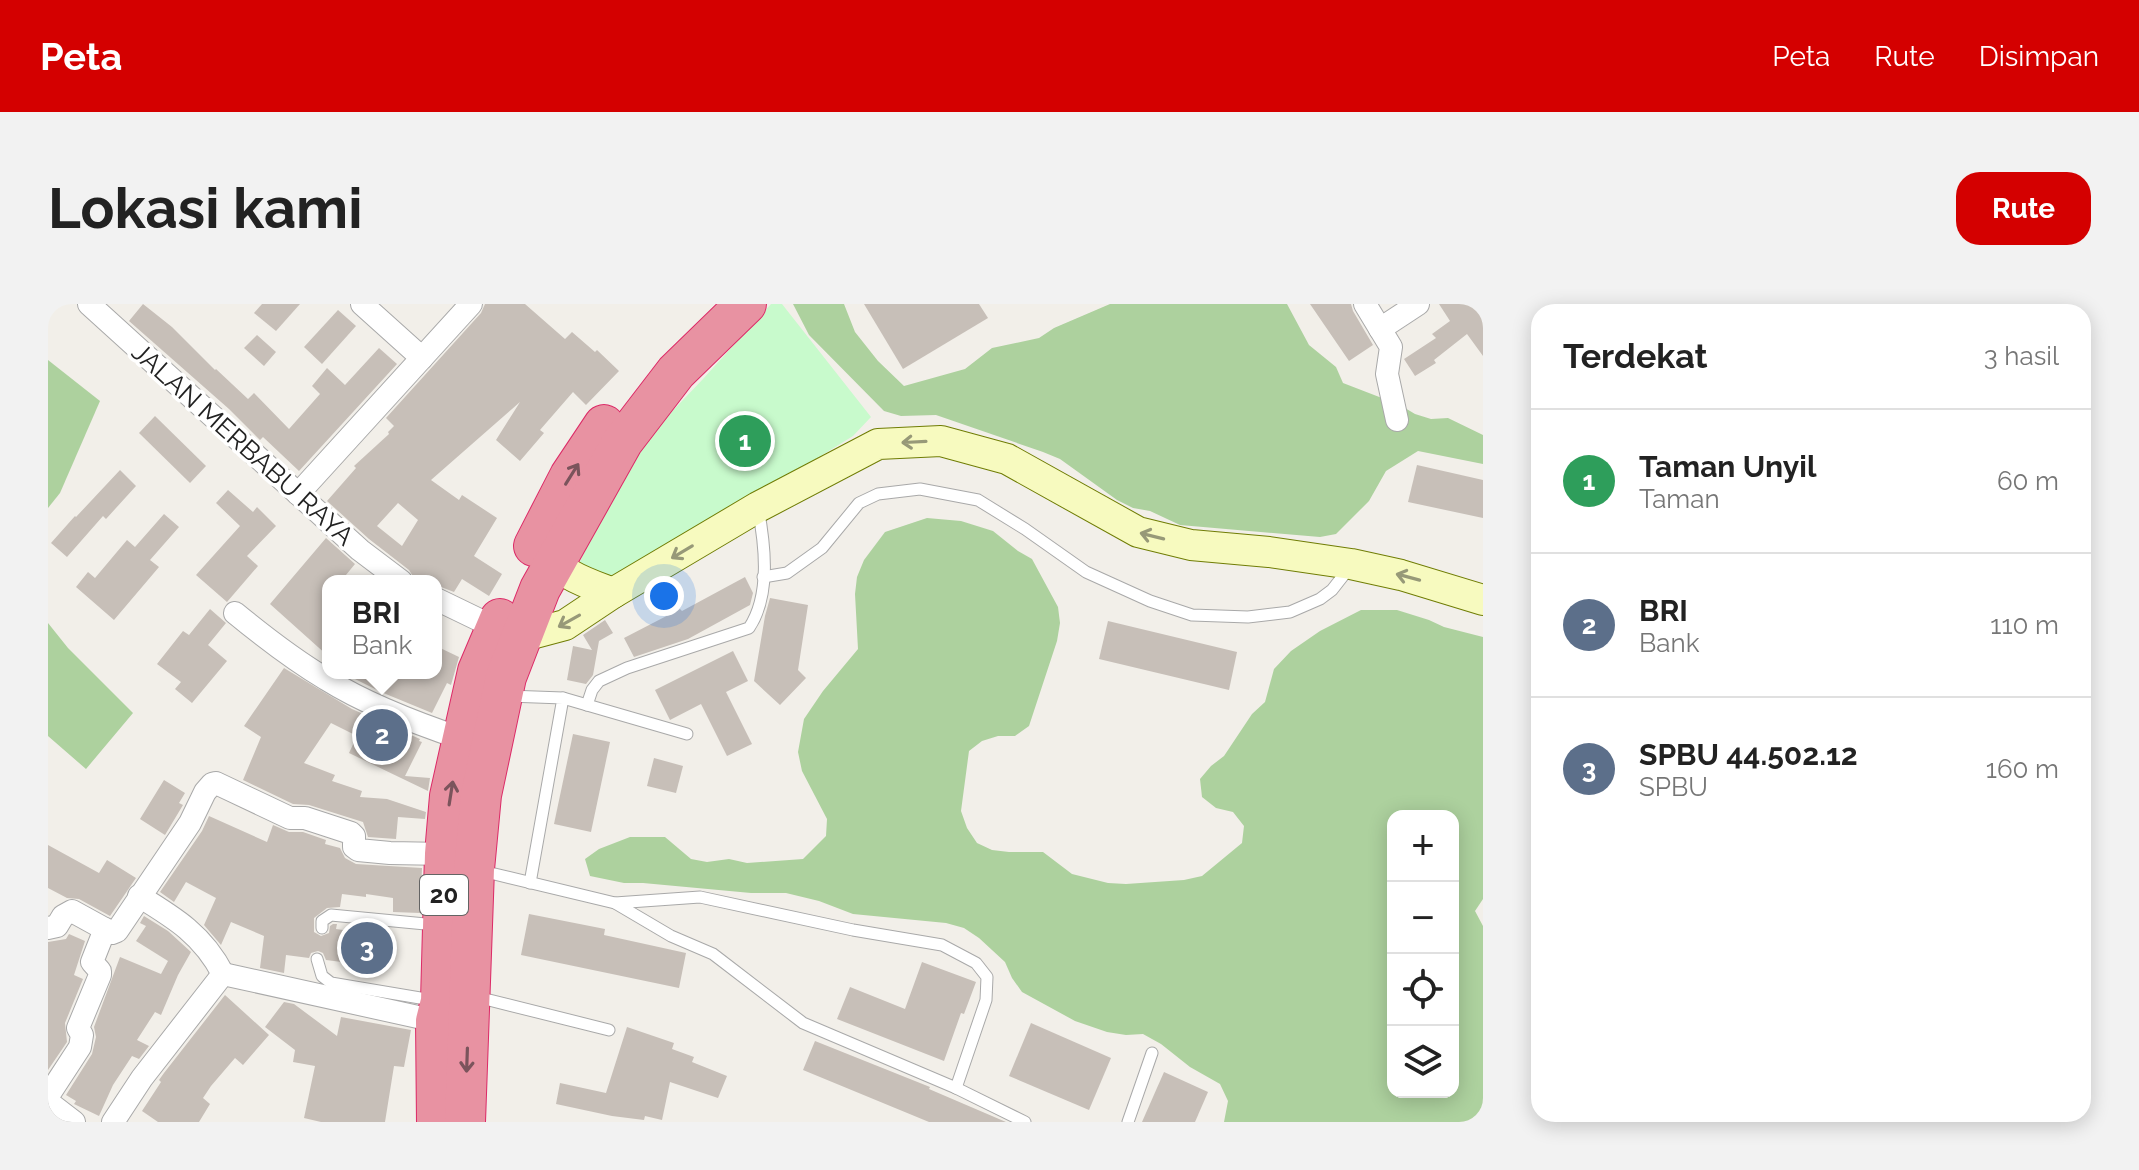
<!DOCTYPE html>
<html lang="id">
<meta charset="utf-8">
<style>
:root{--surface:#fff;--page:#f2f2f2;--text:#222;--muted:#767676;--line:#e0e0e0;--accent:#d40000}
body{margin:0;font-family:Raleway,sans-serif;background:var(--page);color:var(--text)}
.controls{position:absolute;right:24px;bottom:24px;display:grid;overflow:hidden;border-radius:16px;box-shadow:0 4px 20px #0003}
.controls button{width:72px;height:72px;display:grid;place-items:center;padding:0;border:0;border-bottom:2px solid var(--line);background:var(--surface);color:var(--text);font:40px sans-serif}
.you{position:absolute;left:616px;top:292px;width:28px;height:28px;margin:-20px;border:6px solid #fff;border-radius:50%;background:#1a73e8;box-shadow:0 0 0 12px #1a73e833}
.badge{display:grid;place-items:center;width:52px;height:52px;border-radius:50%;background:var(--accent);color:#fff;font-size:26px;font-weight:700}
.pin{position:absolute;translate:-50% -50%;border:4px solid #fff;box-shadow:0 2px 8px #0006}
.popup{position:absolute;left:274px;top:271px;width:120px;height:104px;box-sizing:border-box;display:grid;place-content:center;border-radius:16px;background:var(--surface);filter:drop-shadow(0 2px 6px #0005);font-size:26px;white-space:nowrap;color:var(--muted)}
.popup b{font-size:30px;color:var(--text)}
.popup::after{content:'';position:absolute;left:50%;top:100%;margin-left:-16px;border:16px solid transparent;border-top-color:var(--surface)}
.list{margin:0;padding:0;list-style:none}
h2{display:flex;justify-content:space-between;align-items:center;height:104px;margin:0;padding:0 32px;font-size:34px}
h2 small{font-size:26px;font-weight:400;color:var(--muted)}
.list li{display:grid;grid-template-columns:52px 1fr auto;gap:24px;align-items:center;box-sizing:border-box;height:144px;padding:0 32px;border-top:2px solid var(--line)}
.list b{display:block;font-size:30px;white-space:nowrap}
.list p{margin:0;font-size:26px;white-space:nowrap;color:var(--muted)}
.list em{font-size:26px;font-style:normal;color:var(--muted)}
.icon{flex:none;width:44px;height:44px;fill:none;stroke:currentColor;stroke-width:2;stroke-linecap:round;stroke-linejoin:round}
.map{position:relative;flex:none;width:1435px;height:818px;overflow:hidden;border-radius:24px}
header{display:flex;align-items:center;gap:48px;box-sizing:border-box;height:112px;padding:0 40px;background:var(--accent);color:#fff}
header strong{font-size:38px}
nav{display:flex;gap:44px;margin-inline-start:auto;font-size:28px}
.intro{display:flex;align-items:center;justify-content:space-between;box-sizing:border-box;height:192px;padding:0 48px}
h1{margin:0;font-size:56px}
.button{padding:20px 36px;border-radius:24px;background:var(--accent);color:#fff;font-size:28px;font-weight:700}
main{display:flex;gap:48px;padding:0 48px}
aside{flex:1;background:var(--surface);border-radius:24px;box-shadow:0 4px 20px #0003}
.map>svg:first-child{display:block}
.forest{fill:#add19e;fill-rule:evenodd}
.park{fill:#c8facc}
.building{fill:#c7bfb8;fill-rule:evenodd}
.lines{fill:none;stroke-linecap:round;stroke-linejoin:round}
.lane-casing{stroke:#a9a9a9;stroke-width:13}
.street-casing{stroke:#a9a9a9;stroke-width:24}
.secondary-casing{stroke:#707d05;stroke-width:32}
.highway-casing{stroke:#dc2a67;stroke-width:42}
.lane{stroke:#fff;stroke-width:11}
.street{stroke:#fff;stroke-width:22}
.secondary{stroke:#f7fabf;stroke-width:30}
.highway{stroke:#e892a2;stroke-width:40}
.oneway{stroke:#979978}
.oneway2{stroke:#7b545c}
.labels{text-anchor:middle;stroke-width:7;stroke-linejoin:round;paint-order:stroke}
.shield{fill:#fff;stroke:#646464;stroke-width:2}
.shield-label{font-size:24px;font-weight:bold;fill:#222}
.street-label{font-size:26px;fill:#222;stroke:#fff}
</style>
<header>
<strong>Peta</strong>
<nav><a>Peta</a><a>Rute</a><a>Disimpan</a></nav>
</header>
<div class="intro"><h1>Lokasi kami</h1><a class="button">Rute</a></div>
<main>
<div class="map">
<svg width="1435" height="818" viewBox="0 0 1435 818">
<rect width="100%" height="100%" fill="#f2efe9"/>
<g class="forest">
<polygon points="745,0 796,0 807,28 830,57 856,82 917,65 944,44 991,34 1006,24 1062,0 1239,0 1261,41 1288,63 1295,79 1352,101 1367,110 1383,115 1400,114 1435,131 1435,160 1370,147 1338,167 1321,197 1288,230 1272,233 1132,221 1102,207 1085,204 1069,196 1012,155 995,148 888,111 853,112 836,107 761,31"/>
<polygon points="0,56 52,97 12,189 0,204"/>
<path d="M 879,214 L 913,217 L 945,227 L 970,247 L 984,255 L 1010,303 L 1012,319 L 1009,337 L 981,422 L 967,432 L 950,432 L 934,437 L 921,447 L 913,507 L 919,524 L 929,539 L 944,546 L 961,548 L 995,548 L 1024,570 L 1060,579 L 1078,580 L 1136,576 L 1154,572 L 1194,539 L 1196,522 L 1185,508 L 1168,504 L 1154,493 L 1152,475 L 1163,462 L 1176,452 L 1204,410 L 1217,398 L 1226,365 L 1243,347 L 1272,327 L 1313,306 L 1349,306 L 1381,316 L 1396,323 L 1435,333 L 1435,595 L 1427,607 L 1435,622 L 1435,818 L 1176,818 L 1180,797 L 1172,780 L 1142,763 L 1113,740 L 1095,730 L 1078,731 L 1059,728 L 1027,717 L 974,688 L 964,674 L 957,658 L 931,634 L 916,624 L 898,619 L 805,610 L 771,597 L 738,589 L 703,589 L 595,579 L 576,579 L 542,572 L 537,555 L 551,545 L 582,533 L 617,533 L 643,555 L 659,558 L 681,555 L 699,559 L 755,555 L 778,532 L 779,515 L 754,467 L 750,448 L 756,415 L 775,387 L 810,345 L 807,290 L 809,273 L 816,256 L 837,228 ZM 1405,512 L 1405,788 L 1345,788 L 1345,512 Z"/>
<polygon points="0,319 20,344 85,409 38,465 0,432"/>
</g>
<polygon class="park" points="723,0 734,0 823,113 805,132 630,240 558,274 531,260 549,219 591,142 655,75"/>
<g class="building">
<polygon points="95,0 124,23 167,66 168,65 200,95 206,89 241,125 272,90 264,82 279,64 297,81 331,44 349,60 251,167 215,133 212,136 181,105 81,17"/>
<polygon points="214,0 252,0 228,27 206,9"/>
<path d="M 437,0 L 477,0 L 517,35 L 524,28 L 547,48 L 549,46 L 571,67 L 538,101 L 525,88 L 492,126 L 496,129 L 472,157 L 448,136 L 472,98 L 383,176 L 411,196 L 414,191 L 449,214 L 426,252 L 454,270 L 441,292 L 414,275 L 406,288 L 388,281 L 388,277 L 368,277 L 361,266 L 321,235 L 279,197 L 308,164 L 306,162 L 341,130 L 340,128 L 346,122 L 338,114 L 433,9 ZM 350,199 L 370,216 L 354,242 L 329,222 Z"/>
<polygon points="816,0 931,0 940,14 855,65"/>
<polygon points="1262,0 1303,0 1305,7 1325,41 1301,57"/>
<polygon points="1391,0 1435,0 1435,52 1419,30 1386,56 1388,59 1367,72 1356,55 1388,34 1384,30 1402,17"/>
<polygon points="290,6 308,22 274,60 256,43"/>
<polygon points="209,31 228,48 216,62 196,44"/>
<polygon points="107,112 158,162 142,179 91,129"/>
<polygon points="1369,161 1435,176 1435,214 1360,198"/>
<polygon points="72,166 88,182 58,215 55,212 19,253 3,239 27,212 28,213"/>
<polygon points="180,186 205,208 209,203 228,222 199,252 210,262 179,298 148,271 192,222 168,199"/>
<polygon points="116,210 131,223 102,256 111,263 66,316 28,283 40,268 47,274 79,236 87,243"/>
<polygon points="278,234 307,260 293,277 280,277 280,352 222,300"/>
<polygon points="697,273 705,289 702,301 640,335 586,353 576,334 632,305 634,307"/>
<polygon points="722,294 760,301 750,366 758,374 732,401 706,377 717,312"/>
<polygon points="162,305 178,319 160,341 179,357 144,399 127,385 133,378 109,360 135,327 141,331"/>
<polygon points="557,316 565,329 551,337 545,371 538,380 519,376 525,342 544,346 535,331"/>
<polygon points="1060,317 1189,348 1181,386 1051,355"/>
<polygon points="388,342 411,353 403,381 399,379 384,409 333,388 295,369 388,369"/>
<polygon points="685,347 700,377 678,388 704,440 679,452 653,400 622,416 607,386"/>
<polygon points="236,364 304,405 372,435 371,437 374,438 357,472 382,474 380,487 301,449 309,432 283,419 256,459 287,471 284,477 314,487 312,493 339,495 378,508 377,515 350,513 348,535 320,533 315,518 261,501 245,500 195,476 213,433 196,422"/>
<polygon points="525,430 562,438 543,528 506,520"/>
<polygon points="606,454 635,462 628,489 599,482"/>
<polygon points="116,476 137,489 131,499 135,501 117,531 92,515"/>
<polygon points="161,512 219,538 225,521 241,528 255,528 278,536 277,540 292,544 297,554 308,560 374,564 372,609 345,608 345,594 318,590 318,593 294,590 292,603 279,604 266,614 266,628 273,632 281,629 282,622 285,620 289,620 288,625 345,633 341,664 278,656 275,649 270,647 263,649 261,654 238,651 236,669 212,664 216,632 183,618 173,641 156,621 168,594 138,578 126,598 112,588 154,527"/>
<polygon points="0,541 51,569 59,556 88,574 62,612 31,595 19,594 0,584"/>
<polygon points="481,610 557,625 556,631 638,649 631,684 473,651"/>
<polygon points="96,612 120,627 143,648 130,671 113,711 107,708 89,736 101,742 91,755 84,752 65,781 51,812 26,800 28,797 18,791 44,750 48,733 46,723 72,653 113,670 120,657 88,637 98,622 92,619"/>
<polygon points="21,630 37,637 26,671 35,675 17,719 19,738 0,766 0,638 18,635"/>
<polygon points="874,658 928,678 916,710 913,709 896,757 789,715 802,683 857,705"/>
<polygon points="177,691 221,731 195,761 187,754 163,782 155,794 162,800 151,818 110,818 94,807 113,778 111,776 116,769"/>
<polygon points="236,698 246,700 289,732 293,713 363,726 356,763 346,762 337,818 273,818 256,814 267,762 245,758 247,746 217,723"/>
<polygon points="983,719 1063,754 1041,806 961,772"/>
<polygon points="579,723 626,739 624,745 646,753 644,758 679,772 670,794 622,778 614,816 597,812 596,816 564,812 508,800 512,779 558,789"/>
<polygon points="767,737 882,783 881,785 958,818 881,818 755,766"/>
<polygon points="1116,768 1160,788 1147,818 1094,818"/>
</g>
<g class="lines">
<defs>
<g id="lane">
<polyline points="715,273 739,269 774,244 811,199 830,190 872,185 930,196 977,225 1038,268 1102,297 1144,311 1200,313 1242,308 1272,295 1284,286 1302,263"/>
<polyline points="459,392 515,394 482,579"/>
<polyline points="515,394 639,430"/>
<path d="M 539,401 L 544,386 L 551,377 L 579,364 L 701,324 C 723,291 717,241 710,204"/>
<polyline points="434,567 567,599 652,593 805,626 894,641 928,659 939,673 938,696 908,784"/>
<polyline points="567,599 623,632 665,650 755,719 908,784 977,818"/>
<polyline points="274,624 274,617 283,611 388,621"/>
<polyline points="269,655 274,672 283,679 384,696"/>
<polyline points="429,693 561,726"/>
<polyline points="1080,818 1104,749"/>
</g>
<g id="street">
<polyline points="41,0 312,246 353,277"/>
<polyline points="314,0 374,54"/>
<polyline points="1317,0 1343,43 1339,70 1349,116"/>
<polyline points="1332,25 1370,0"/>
<polyline points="250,190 423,0"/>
<polyline points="388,295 448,324"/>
<path d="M 187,309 C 215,332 246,356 278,375 C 318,400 370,420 415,435"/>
<path d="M 91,592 C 127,614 155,631 175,670"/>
<polyline points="0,624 9,622 15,612 24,607 64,629 69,627 142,519 157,488 164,480 168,479 242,514 257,514 303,529 306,532 306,543 310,546 342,549 397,550"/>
<polyline points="0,792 32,743 34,731 30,724 52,671 52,667 44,658 57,625"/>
<polyline points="0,798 26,818"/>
<polyline points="65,818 94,774 175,670 388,717"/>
</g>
<g id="secondary">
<path d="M 495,244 C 509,270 539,279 565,289"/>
<polyline points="458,328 472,333 517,321 565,289 710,203 830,140 893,137 959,155 1090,228 1143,241 1221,248 1303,260 1353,271 1435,296"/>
</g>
<g id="highway">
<polyline points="486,242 522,172 556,121"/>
<polyline points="389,818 388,717 393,697 397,550 402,492 430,367 452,315"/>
<polyline points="417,818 426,565 433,491 458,373 492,285 575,137 628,68 698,0"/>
</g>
</defs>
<use href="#lane" class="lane-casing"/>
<use href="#street" class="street-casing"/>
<use href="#secondary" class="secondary-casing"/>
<use href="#highway" class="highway-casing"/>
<use href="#lane" class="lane"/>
<use href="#street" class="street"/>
<use href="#secondary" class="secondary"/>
<use href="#highway" class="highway"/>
</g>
<defs><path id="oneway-shaft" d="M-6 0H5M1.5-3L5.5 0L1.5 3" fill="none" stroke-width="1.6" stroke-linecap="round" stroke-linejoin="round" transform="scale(2)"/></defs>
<g class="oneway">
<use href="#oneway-shaft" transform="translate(866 138) rotate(177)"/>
<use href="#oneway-shaft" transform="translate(1104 232) rotate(-166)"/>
<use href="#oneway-shaft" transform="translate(634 248) rotate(149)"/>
<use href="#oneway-shaft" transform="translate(1360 273) rotate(-165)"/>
<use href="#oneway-shaft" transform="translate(521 317) rotate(151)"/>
</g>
<g class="oneway2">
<use href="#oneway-shaft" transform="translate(524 170) rotate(-58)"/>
<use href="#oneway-shaft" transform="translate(403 489) rotate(-81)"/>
<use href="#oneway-shaft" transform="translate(419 756) rotate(92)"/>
</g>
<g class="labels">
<rect class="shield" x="372" y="571" width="48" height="40" rx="6"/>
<g class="shield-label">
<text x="396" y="599">20</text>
</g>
<g class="street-label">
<text transform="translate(195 140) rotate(42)" y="9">JALAN MERBABU RAYA</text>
</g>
</g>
</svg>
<div class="controls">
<button>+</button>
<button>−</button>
<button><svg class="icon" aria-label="locate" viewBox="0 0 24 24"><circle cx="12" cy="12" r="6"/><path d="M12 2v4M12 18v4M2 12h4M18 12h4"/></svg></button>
<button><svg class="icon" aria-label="layers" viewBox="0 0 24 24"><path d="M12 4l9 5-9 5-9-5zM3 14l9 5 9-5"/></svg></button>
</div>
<div class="you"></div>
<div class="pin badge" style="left:697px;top:137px;background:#2e9e5b">1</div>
<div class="pin badge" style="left:334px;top:431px;background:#5c6f8a">2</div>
<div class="popup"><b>BRI</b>Bank</div>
<div class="pin badge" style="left:319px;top:644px;background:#5c6f8a">3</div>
</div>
<aside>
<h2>Terdekat<small>3 hasil</small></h2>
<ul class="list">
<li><span class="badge" style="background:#2e9e5b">1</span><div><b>Taman Unyil</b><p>Taman</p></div><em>60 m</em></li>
<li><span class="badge" style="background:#5c6f8a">2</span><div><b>BRI</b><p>Bank</p></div><em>110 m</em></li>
<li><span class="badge" style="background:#5c6f8a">3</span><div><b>SPBU 44.502.12</b><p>SPBU</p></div><em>160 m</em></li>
</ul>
</aside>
</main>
